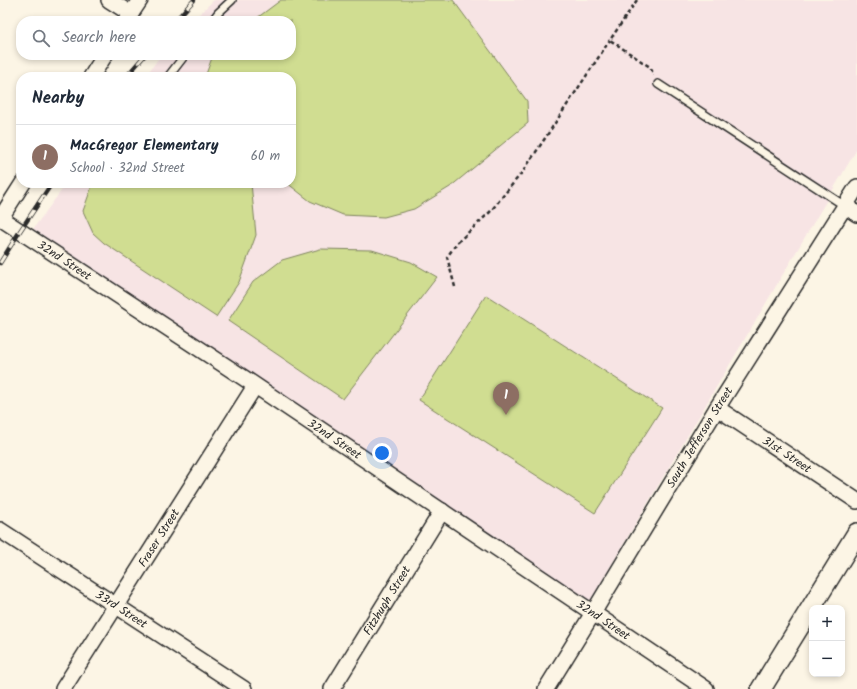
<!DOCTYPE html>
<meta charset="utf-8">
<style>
:root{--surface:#fff;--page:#f6f6f7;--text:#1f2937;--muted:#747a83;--line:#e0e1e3;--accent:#d1495b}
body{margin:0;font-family:Kalam,sans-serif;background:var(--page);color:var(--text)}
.controls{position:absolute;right:12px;bottom:12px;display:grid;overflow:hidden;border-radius:8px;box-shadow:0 2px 6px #0003}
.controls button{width:36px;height:36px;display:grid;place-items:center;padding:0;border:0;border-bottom:1px solid var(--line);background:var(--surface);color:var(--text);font:20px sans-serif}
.you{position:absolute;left:382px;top:453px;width:14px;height:14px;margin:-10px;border:3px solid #fff;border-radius:50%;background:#1a73e8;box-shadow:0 0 0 6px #1a73e833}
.badge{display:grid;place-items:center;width:26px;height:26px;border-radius:50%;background:var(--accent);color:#fff;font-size:13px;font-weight:700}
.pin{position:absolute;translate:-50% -33px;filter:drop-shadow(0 1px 2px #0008)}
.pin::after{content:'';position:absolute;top:21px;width:14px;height:12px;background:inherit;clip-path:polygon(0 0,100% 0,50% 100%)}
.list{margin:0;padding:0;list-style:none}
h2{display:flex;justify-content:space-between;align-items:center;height:52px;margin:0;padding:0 16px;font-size:17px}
h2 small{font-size:13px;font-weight:400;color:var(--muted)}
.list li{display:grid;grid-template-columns:26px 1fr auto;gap:12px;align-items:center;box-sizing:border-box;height:64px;padding:0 16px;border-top:1px solid var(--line)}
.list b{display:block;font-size:15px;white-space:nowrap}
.list p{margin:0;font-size:13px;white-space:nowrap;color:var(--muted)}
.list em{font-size:13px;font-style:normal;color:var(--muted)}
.icon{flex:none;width:22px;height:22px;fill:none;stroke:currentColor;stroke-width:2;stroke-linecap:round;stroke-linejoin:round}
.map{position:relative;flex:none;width:857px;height:689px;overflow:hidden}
.search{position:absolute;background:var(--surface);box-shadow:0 2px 6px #0003;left:16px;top:16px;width:280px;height:44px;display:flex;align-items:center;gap:10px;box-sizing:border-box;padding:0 14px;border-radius:16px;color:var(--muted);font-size:15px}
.panel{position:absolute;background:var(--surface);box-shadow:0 2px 6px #0003;left:16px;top:72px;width:280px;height:116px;border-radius:16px}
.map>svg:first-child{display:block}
.built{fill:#f7e4e4}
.grass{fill:#d0dd91;stroke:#7e845e}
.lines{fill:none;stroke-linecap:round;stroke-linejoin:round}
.service-casing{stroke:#2b2b2b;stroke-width:10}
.minor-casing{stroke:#2b2b2b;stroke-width:18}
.tertiary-casing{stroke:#2b2b2b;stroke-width:22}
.path{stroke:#2b2b2b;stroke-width:2.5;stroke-dasharray:4 3;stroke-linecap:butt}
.service{stroke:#fcf5e5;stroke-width:7}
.minor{stroke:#fcf5e5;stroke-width:15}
.tertiary{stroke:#fcf5e5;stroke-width:19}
.rail-casing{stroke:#2b2b2b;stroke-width:4.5}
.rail{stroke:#fcf5e5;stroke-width:3;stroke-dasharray:9;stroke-linecap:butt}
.labels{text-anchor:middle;stroke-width:3.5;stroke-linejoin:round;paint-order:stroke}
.street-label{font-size:12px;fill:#2b2b2b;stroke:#fcf5e5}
</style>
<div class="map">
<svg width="857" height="689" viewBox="0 0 857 689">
<rect width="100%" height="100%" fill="#fcf5e5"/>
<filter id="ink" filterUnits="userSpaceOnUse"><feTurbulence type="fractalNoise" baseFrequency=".025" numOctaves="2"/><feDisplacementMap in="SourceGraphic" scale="8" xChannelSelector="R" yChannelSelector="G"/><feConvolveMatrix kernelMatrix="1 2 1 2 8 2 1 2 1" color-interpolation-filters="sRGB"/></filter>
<g filter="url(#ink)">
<polygon class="built" points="214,0 857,0 857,149 590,601 33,229 67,183 291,183 291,77 145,77 161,55 291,55 291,21 192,21"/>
<g class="grass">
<polygon points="281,0 453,0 527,101 528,123 450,187 414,209 384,217 343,215 310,201 287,183 291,183 291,77 205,77 213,55 291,55 291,21 253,21"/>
<polygon points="93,183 251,183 256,235 239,282 216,317 104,243 93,233 83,211"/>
<polygon points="320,249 372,250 411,262 437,277 343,399 228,321 253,282 282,260"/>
<polygon points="486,295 662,408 595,513 419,400"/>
</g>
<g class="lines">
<defs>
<g id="service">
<polyline points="212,21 218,13 232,0"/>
<polyline points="168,77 185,55"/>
<polyline points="658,84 845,206"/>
</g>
<g id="minor">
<polyline points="109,0 131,14"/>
<polyline points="126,21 140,0"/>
<polyline points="91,77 105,55"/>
<polyline points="845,206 857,214"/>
<path id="s1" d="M 0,218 L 244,378 L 706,689"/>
<polyline points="0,219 23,183"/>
<path id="s2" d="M 717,408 L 857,501"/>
<path id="s3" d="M 0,530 L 244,689"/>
<path id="s4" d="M 63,689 L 255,386"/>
<path id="s5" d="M 332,689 L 442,511"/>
<path id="s6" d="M 546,689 L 593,613 L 717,408 L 857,187"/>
</g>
<polyline id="tertiary" points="761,689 857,533"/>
</defs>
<use href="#service" class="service-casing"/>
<use href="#minor" class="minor-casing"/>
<use href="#tertiary" class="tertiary-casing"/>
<g class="path">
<polyline points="637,0 610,40 650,67 654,75"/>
<polyline points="455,287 447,257 457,243 490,212 524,170 610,40"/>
</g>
<use href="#service" class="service"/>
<use href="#minor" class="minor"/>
<use href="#tertiary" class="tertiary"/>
<defs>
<g id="rail">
<polyline points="175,21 194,0"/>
<polyline points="126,77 145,55"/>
<polyline points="0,263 20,231 52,183"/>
</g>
</defs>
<use href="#rail" class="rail-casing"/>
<use href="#rail" class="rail"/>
</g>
</g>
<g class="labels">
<g class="street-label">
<text dy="4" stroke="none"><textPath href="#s1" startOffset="77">32nd Street</textPath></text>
<text dy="4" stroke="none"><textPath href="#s6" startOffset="295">South Jefferson Street</textPath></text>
<text dy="4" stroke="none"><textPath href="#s1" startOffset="401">32nd Street</textPath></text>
<text dy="4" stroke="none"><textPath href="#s2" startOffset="84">31st Street</textPath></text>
<text dy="4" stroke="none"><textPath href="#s4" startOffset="179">Fraser Street</textPath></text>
<text dy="4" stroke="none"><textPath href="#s5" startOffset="104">Fitzhugh Street</textPath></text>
<text dy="4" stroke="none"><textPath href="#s3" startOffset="145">33rd Street</textPath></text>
<text dy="4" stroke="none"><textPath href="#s1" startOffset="725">32nd Street</textPath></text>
</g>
</g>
</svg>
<div class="controls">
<button>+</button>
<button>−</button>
</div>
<div class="you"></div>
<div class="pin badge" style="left:506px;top:415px;background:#8d6e63">1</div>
<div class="search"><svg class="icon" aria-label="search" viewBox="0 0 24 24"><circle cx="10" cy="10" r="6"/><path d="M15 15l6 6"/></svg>Search here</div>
<section class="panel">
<h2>Nearby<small></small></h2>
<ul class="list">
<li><span class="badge" style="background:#8d6e63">1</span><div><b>MacGregor Elementary</b><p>School · 32nd Street</p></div><em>60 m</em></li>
</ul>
</section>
</div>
